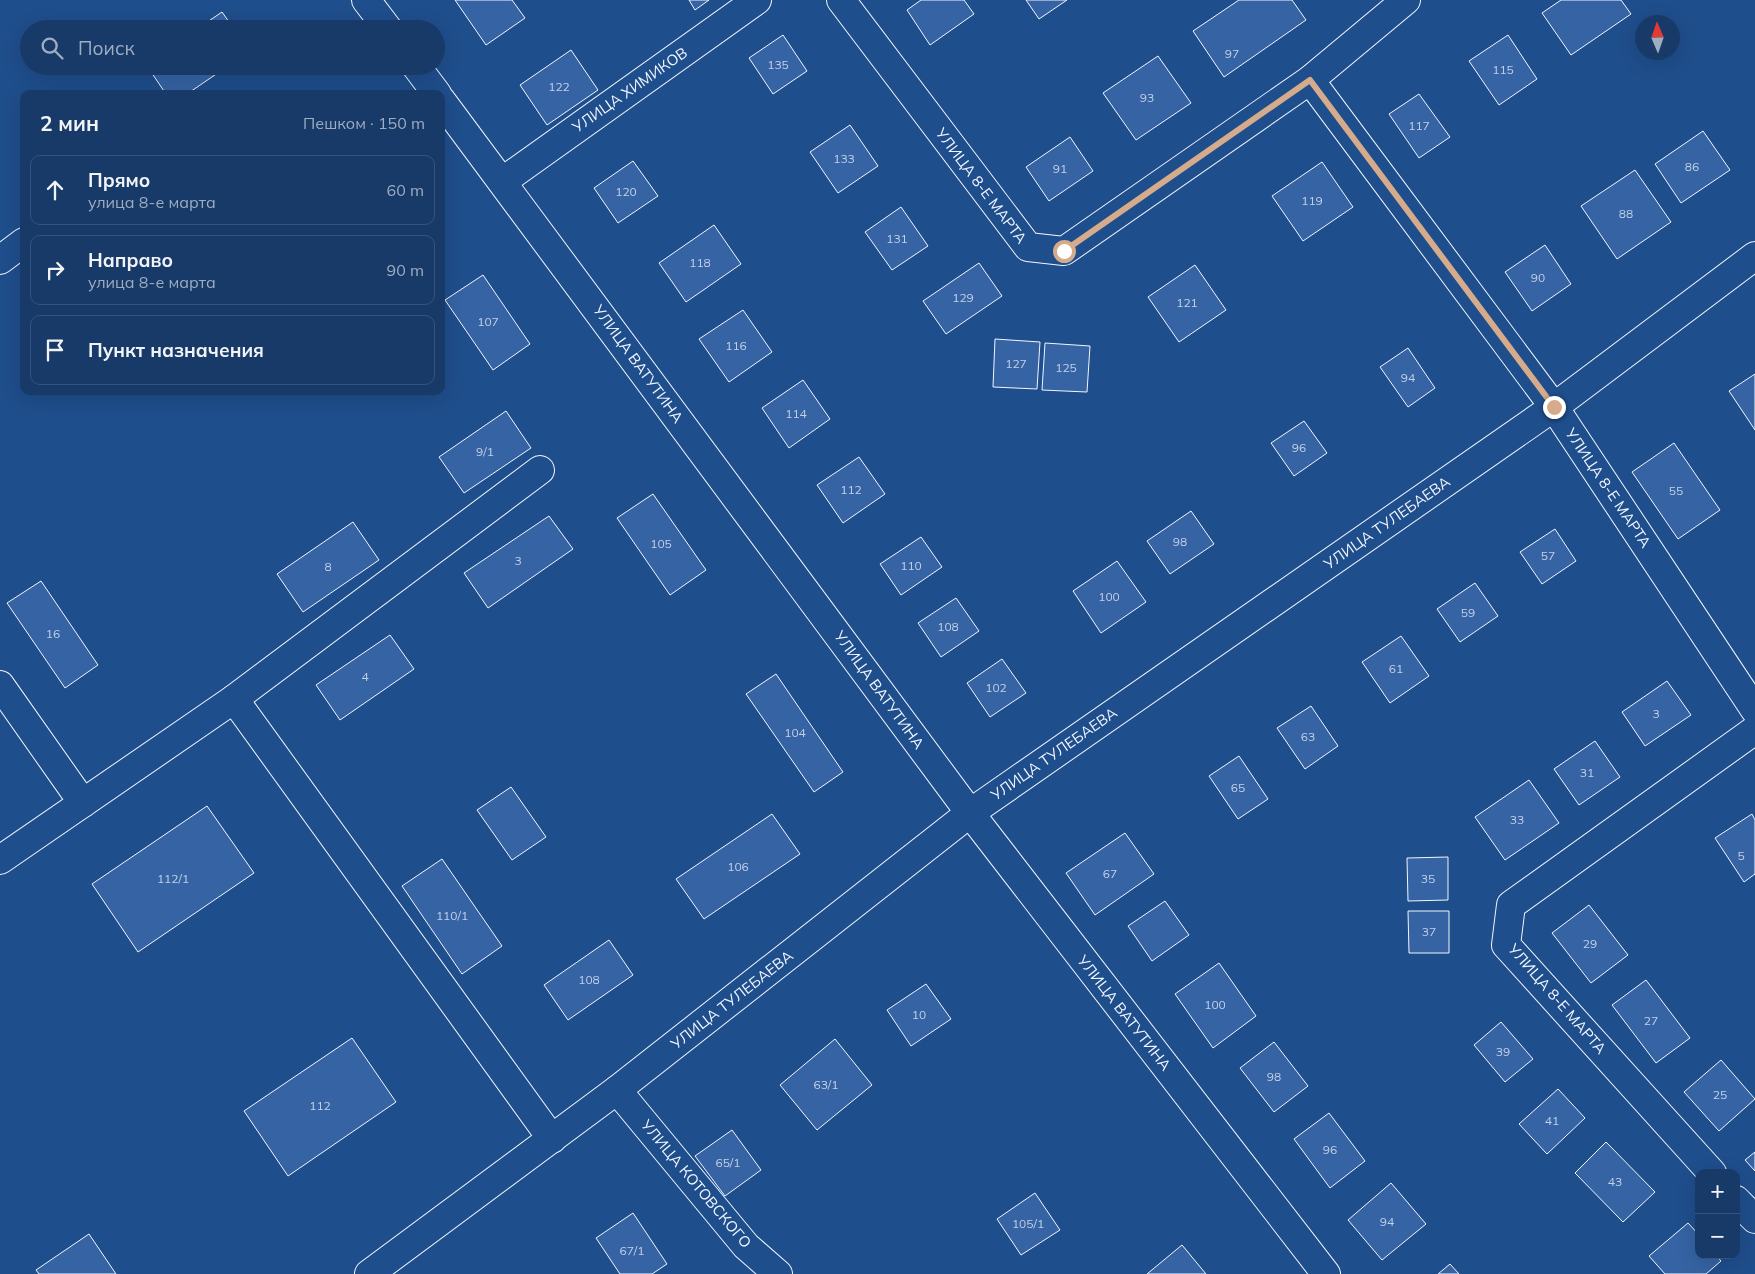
<!DOCTYPE html>
<html lang="ru">
<meta charset="utf-8">
<style>
:root{--surface:#173a69;--page:#20416f;--text:#f1f3f6;--muted:#9eadc0;--line:#36547d}
body{margin:0;font-family:Mulish,sans-serif;background:var(--page);color:var(--text)}
.controls{position:absolute;right:15px;bottom:15px;display:grid;overflow:hidden;border-radius:10px;box-shadow:0 5px 20px #0002}
.controls button{width:45px;height:45px;display:grid;place-items:center;padding:0;border:0;border-bottom:1px solid var(--line);background:var(--surface);color:var(--text);font:25px sans-serif}
.compass{position:absolute;left:1635px;top:15px;width:45px;height:45px;border-radius:50%;background:var(--surface);box-shadow:0 5px 20px #0002;rotate:358deg}
.stop{position:absolute;width:15px;height:15px;margin:-11px;border:4px solid #d6ab8b;border-radius:50%;background:#fff}
.stop.end{background:#d6ab8b;border-color:#fff;box-shadow:0 1px 5px #0008}
.list{margin:0;padding:0;list-style:none}
h2{display:flex;justify-content:space-between;align-items:center;height:65px;margin:0;padding:0 20px;font-size:21px}
h2 small{font-size:16px;font-weight:400;color:var(--muted)}
.list li{display:grid;grid-template-columns:32px 1fr auto;gap:15px;align-items:center;box-sizing:border-box;height:70px;margin:0 10px 10px;padding:0 10px;border:1px solid var(--line);border-radius:10px}
.list b{display:block;font-size:19px;white-space:nowrap}
.list p{margin:0;font-size:16px;white-space:nowrap;color:var(--muted)}
.list em{font-size:16px;font-style:normal;color:var(--muted)}
.icon{flex:none;width:28px;height:28px;fill:none;stroke:currentColor;stroke-width:2;stroke-linecap:round;stroke-linejoin:round}
.map{position:relative;flex:none;width:1755px;height:1274px;overflow:hidden}
.search{position:absolute;background:var(--surface);box-shadow:0 5px 20px #0002;left:20px;top:20px;width:425px;height:55px;display:flex;align-items:center;gap:12px;box-sizing:border-box;padding:0 18px;border-radius:28px;color:var(--muted);font-size:19px}
.panel{position:absolute;background:var(--surface);box-shadow:0 5px 20px #0002;left:20px;top:90px;width:425px;height:305px;border-radius:10px}
.map>svg:first-child{display:block}
.building{fill:#3563a3;stroke:#f2f6ff}
.lines{fill:none;stroke-linecap:round;stroke-linejoin:round}
.minor-casing{stroke:#f2f6ff;stroke-width:30}
.tertiary-casing{stroke:#f2f6ff;stroke-width:30}
.minor{stroke:#1f4e8c;stroke-width:28}
.tertiary{stroke:#1f4e8c;stroke-width:28}
.route{stroke:#d6ab8b;stroke-width:6}
.labels{text-anchor:middle;stroke-width:4;stroke-linejoin:round;paint-order:stroke}
.number-label{font-size:12px;fill:#c3d1e8}
.street-label{font-size:15px;fill:#f2f6ff;stroke:#1f4e8c}
</style>
<div class="map">
<svg width="1755" height="1274" viewBox="0 0 1755 1274">
<rect width="100%" height="100%" fill="#1f4e8c"/>
<g class="building">
<polygon points="455,0 512,0 525,18 486,45"/>
<polygon points="689,0 709,0 695,10"/>
<polygon points="921,0 964,0 974,14 930,45 907,10"/>
<polygon points="1026,0 1067,0 1039,19"/>
<polygon points="1239,0 1292,0 1306,20 1224,77 1193,31"/>
<polygon points="1561,0 1621,0 1631,14 1571,55 1542,13"/>
<polygon points="222,12 234,29 197,29"/>
<polygon points="783,35 807,71 773,94 749,58"/>
<polygon points="1508,35 1537,79 1499,105 1469,61"/>
<polygon points="571,50 598,90 547,125 520,85"/>
<polygon points="1158,56 1191,103 1136,140 1103,93"/>
<polygon points="147,66 228,66 187,94 166,94"/>
<polygon points="1419,94 1450,137 1419,158 1389,114"/>
<polygon points="850,125 878,166 838,193 810,152"/>
<polygon points="1703,131 1730,170 1681,203 1655,164"/>
<polygon points="1070,137 1093,171 1049,201 1026,167"/>
<polygon points="633,161 658,196 618,223 594,188"/>
<polygon points="1322,162 1353,207 1303,241 1272,196"/>
<polygon points="1635,170 1671,222 1617,259 1581,206"/>
<polygon points="901,207 928,246 892,270 865,232"/>
<polygon points="714,225 741,264 686,302 659,263"/>
<polygon points="1545,245 1571,284 1532,311 1505,272"/>
<polygon points="979,263 1002,296 946,334 923,301"/>
<polygon points="1195,265 1226,310 1179,342 1148,297"/>
<polygon points="483,275 530,344 493,370 445,300"/>
<polygon points="743,310 772,352 729,382 699,339"/>
<polygon points="995,339 1040,342 1037,389 993,387"/>
<polygon points="1045,343 1090,346 1087,392 1042,390"/>
<polygon points="1408,348 1435,388 1408,407 1380,367"/>
<polygon points="1755,374 1755,430 1729,391"/>
<polygon points="803,380 830,419 789,448 762,408"/>
<polygon points="506,411 531,448 464,493 439,457"/>
<polygon points="1304,421 1327,453 1294,476 1271,443"/>
<polygon points="1674,443 1720,510 1678,539 1632,472"/>
<polygon points="859,457 885,494 843,523 817,485"/>
<polygon points="653,494 706,570 670,595 617,518"/>
<polygon points="1191,511 1214,544 1170,574 1147,541"/>
<polygon points="549,516 573,549 488,608 464,573"/>
<polygon points="353,522 379,560 303,612 277,574"/>
<polygon points="1555,529 1576,561 1542,584 1520,552"/>
<polygon points="921,537 942,567 901,595 880,564"/>
<polygon points="1117,561 1146,602 1101,633 1073,591"/>
<polygon points="41,581 98,665 65,688 7,603"/>
<polygon points="1475,583 1498,616 1460,642 1437,609"/>
<polygon points="956,598 979,631 941,657 918,623"/>
<polygon points="390,635 414,669 340,720 316,685"/>
<polygon points="1401,636 1429,676 1390,703 1362,662"/>
<polygon points="1002,659 1026,693 990,717 967,683"/>
<polygon points="776,674 843,772 814,792 746,694"/>
<polygon points="1667,681 1691,715 1645,746 1622,712"/>
<polygon points="1311,706 1338,746 1305,769 1277,728"/>
<polygon points="1595,741 1620,777 1579,805 1554,769"/>
<polygon points="1239,756 1268,799 1238,819 1209,776"/>
<polygon points="1529,780 1559,823 1505,860 1475,817"/>
<polygon points="511,787 546,837 512,860 477,810"/>
<polygon points="207,806 254,873 138,952 92,884"/>
<polygon points="772,814 800,854 704,919 676,879"/>
<polygon points="1752,814 1755,820 1755,874 1744,882 1715,838"/>
<polygon points="1125,833 1154,874 1095,915 1066,873"/>
<polygon points="1448,857 1448,900 1408,901 1407,858"/>
<polygon points="442,859 502,946 462,974 402,886"/>
<polygon points="1165,901 1189,935 1152,961 1128,926"/>
<polygon points="1589,905 1628,955 1591,983 1552,933"/>
<polygon points="1408,911 1449,911 1449,953 1409,953"/>
<polygon points="609,940 633,975 568,1020 544,985"/>
<polygon points="1219,963 1256,1016 1213,1048 1175,994"/>
<polygon points="1646,980 1690,1038 1656,1063 1612,1005"/>
<polygon points="926,984 951,1019 911,1046 887,1010"/>
<polygon points="1501,1022 1533,1059 1505,1082 1474,1045"/>
<polygon points="352,1038 396,1102 288,1176 244,1111"/>
<polygon points="835,1039 872,1085 817,1130 780,1085"/>
<polygon points="1274,1042 1308,1086 1274,1112 1240,1068"/>
<polygon points="1721,1060 1755,1099 1719,1131 1684,1092"/>
<polygon points="1558,1089 1585,1118 1547,1154 1519,1124"/>
<polygon points="1329,1113 1365,1161 1330,1188 1294,1139"/>
<polygon points="732,1130 761,1170 725,1196 695,1156"/>
<polygon points="1606,1142 1655,1192 1623,1222 1575,1173"/>
<polygon points="1755,1152 1755,1171 1745,1160"/>
<polygon points="1391,1183 1426,1224 1382,1260 1348,1220"/>
<polygon points="1035,1193 1060,1230 1021,1255 997,1219"/>
<polygon points="633,1213 667,1264 652,1274 620,1274 596,1238"/>
<polygon points="1688,1223 1699,1235 1699,1255 1716,1255 1721,1261 1706,1274 1665,1274 1649,1256"/>
<polygon points="89,1234 116,1274 39,1274 36,1270"/>
<polygon points="1182,1245 1206,1274 1147,1274"/>
<polygon points="1450,1264 1459,1274 1438,1274"/>
</g>
<g class="lines">
<defs>
<g id="minor">
<polyline points="841,0 1028,247 1064,251 1310,80 1406,0"/>
<polyline points="1310,80 1554,407 1755,710"/>
<polyline points="503,181 757,0"/>
<polyline points="0,260 24,242"/>
<polyline points="0,685 83,803"/>
<polyline points="234,699 540,470"/>
<polyline points="0,860 234,699 552,1139"/>
<polyline points="617,1090 746,1246 778,1274"/>
<polyline points="1712,1173 1506,945 1511,905 1755,730"/>
<polyline points="1736,1200 1755,1219"/>
</g>
<g id="tertiary">
<polyline points="366,0 388,29"/>
<polyline points="416,66 437,94"/>
<polyline points="441,100 970,813 1326,1274"/>
<polyline points="369,1274 617,1090 970,813 1554,407 1755,256"/>
</g>
</defs>
<use href="#minor" class="minor-casing"/>
<use href="#tertiary" class="tertiary-casing"/>
<use href="#minor" class="minor"/>
<use href="#tertiary" class="tertiary"/>
</g>
<g class="lines">
<polyline class="route" points="1064,251 1310,80 1554,407"/>
</g>
<g class="labels">
<g class="number-label">
<text x="1232" y="58">97</text>
<text x="778" y="69">135</text>
<text x="1503" y="74">115</text>
<text x="559" y="91">122</text>
<text x="1147" y="102">93</text>
<text x="1419" y="130">117</text>
<text x="844" y="163">133</text>
<text x="1692" y="171">86</text>
<text x="1060" y="173">91</text>
<text x="626" y="196">120</text>
<text x="1312" y="205">119</text>
<text x="1626" y="218">88</text>
<text x="897" y="243">131</text>
<text x="700" y="267">118</text>
<text x="1538" y="282">90</text>
<text x="963" y="302">129</text>
<text x="1187" y="307">121</text>
<text x="488" y="326">107</text>
<text x="736" y="350">116</text>
<text x="1016" y="368">127</text>
<text x="1066" y="372">125</text>
<text x="1408" y="382">94</text>
<text x="796" y="418">114</text>
<text x="1299" y="452">96</text>
<text x="485" y="456">9/1</text>
<text x="851" y="494">112</text>
<text x="1676" y="495">55</text>
<text x="1180" y="546">98</text>
<text x="661" y="548">105</text>
<text x="1548" y="560">57</text>
<text x="518" y="565">3</text>
<text x="911" y="570">110</text>
<text x="328" y="571">8</text>
<text x="1109" y="601">100</text>
<text x="1468" y="617">59</text>
<text x="948" y="631">108</text>
<text x="53" y="638">16</text>
<text x="1396" y="673">61</text>
<text x="365" y="681">4</text>
<text x="996" y="692">102</text>
<text x="1656" y="718">3</text>
<text x="795" y="737">104</text>
<text x="1308" y="741">63</text>
<text x="1587" y="777">31</text>
<text x="1238" y="792">65</text>
<text x="1517" y="824">33</text>
<text x="1741" y="860">5</text>
<text x="738" y="871">106</text>
<text x="1110" y="878">67</text>
<text x="173" y="883">112/1</text>
<text x="1428" y="883">35</text>
<text x="452" y="920">110/1</text>
<text x="1429" y="936">37</text>
<text x="1590" y="948">29</text>
<text x="589" y="984">108</text>
<text x="1215" y="1009">100</text>
<text x="919" y="1019">10</text>
<text x="1651" y="1025">27</text>
<text x="1503" y="1056">39</text>
<text x="1274" y="1081">98</text>
<text x="826" y="1089">63/1</text>
<text x="1720" y="1099">25</text>
<text x="320" y="1110">112</text>
<text x="1552" y="1125">41</text>
<text x="1330" y="1154">96</text>
<text x="728" y="1167">65/1</text>
<text x="1615" y="1186">43</text>
<text x="1387" y="1226">94</text>
<text x="1028" y="1228">105/1</text>
<text x="632" y="1255">67/1</text>
</g>
<g class="street-label">
<text transform="translate(630 90) rotate(-35)" y="5">УЛИЦА ХИМИКОВ</text>
<text transform="translate(981 186) rotate(53)" y="5">УЛИЦА 8-Е МАРТА</text>
<text transform="translate(638 364) rotate(54)" y="5">УЛИЦА ВАТУТИНА</text>
<text transform="translate(1608 488) rotate(56)" y="5">УЛИЦА 8-Е МАРТА</text>
<text transform="translate(1387 523) rotate(-35)" y="5">УЛИЦА ТУЛЕБАЕВА</text>
<text transform="translate(879 690) rotate(54)" y="5">УЛИЦА ВАТУТИНА</text>
<text transform="translate(1054 754) rotate(-35)" y="5">УЛИЦА ТУЛЕБАЕВА</text>
<text transform="translate(1557 999) rotate(49)" y="5">УЛИЦА 8-Е МАРТА</text>
<text transform="translate(732 1000) rotate(-38)" y="5">УЛИЦА ТУЛЕБАЕВА</text>
<text transform="translate(1124 1013) rotate(52)" y="5">УЛИЦА ВАТУТИНА</text>
<text transform="translate(696 1184) rotate(50)" y="5">УЛИЦА КОТОВСКОГО</text>
</g>
</g>
</svg>
<div class="controls">
<button>+</button>
<button>−</button>
</div>
<svg class="compass" viewBox="-18 -18 36 36"><path d="M0-13l5 13h-10z" fill="#e53935"/><path d="M0 13l5-13h-10z" fill="#9eadc0"/></svg>
<div class="stop" style="left:1064px;top:251px"></div>
<div class="stop end" style="left:1554px;top:407px"></div>
<div class="search"><svg class="icon" aria-label="search" viewBox="0 0 24 24"><circle cx="10" cy="10" r="6"/><path d="M15 15l6 6"/></svg>Поиск</div>
<section class="panel">
<h2>2 мин<small>Пешком · 150 m</small></h2>
<ul class="list">
<li><svg class="icon" aria-label="ahead" viewBox="0 0 24 24"><path d="M12 20V5M6 11l6-6 6 6"/></svg><div><b>Прямо</b><p>улица 8-е марта</p></div><em>60 m</em></li>
<li><svg class="icon" aria-label="right" viewBox="0 0 24 24"><path d="M7 20v-9h11M14 6l5 5-5 5"/></svg><div><b>Направо</b><p>улица 8-е марта</p></div><em>90 m</em></li>
<li><svg class="icon" aria-label="arrive" viewBox="0 0 24 24"><path d="M6 21V4h12l-3 4 3 4H6"/></svg><div><b>Пункт назначения</b></div></li>
</ul>
</section>
</div>
